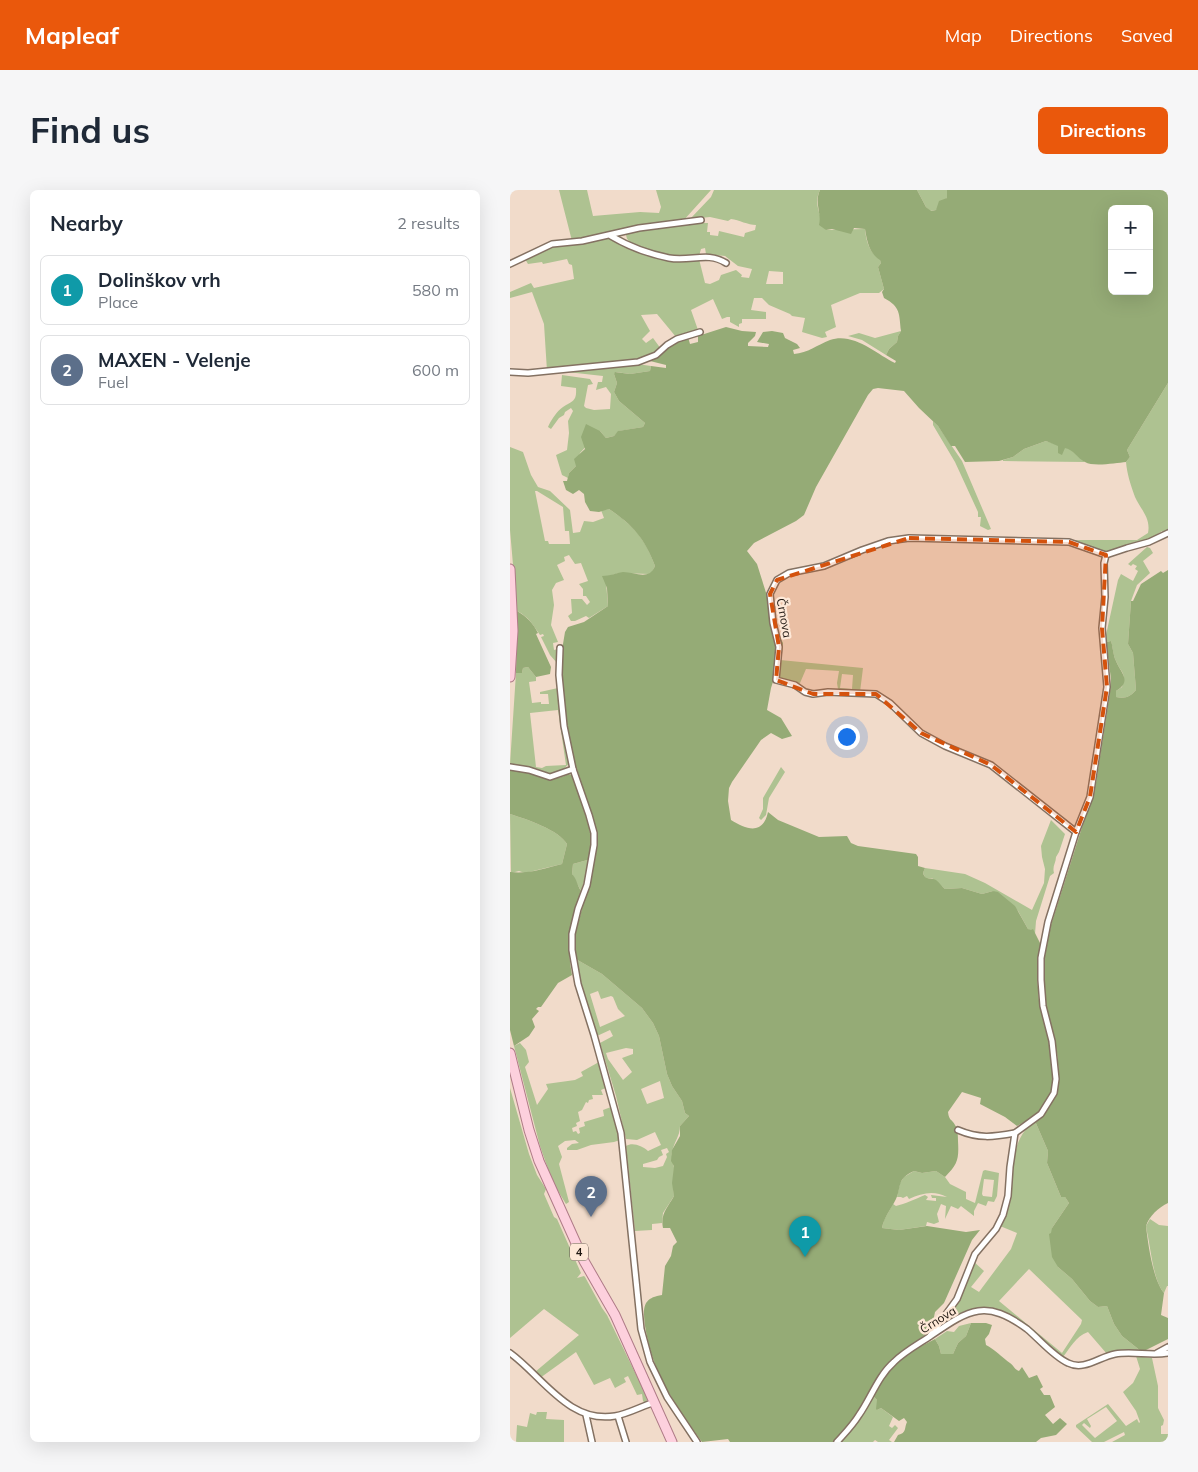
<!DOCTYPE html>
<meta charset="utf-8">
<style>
:root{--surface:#fff;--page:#f6f6f7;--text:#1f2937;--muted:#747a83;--line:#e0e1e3;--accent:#ea580c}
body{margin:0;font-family:Mulish,sans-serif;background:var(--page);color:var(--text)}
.controls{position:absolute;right:15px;top:15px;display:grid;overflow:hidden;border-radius:8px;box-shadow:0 5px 20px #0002}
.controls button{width:45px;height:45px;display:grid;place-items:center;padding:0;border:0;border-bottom:1px solid var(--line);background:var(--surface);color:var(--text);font:25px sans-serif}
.you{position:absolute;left:336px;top:546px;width:18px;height:18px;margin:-12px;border:4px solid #fff;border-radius:50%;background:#1a73e8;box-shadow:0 0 0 8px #1a73e833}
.badge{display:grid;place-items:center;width:32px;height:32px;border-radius:50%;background:var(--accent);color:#fff;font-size:16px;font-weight:700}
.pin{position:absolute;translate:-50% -41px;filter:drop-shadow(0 1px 2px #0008)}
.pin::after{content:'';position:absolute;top:26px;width:18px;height:15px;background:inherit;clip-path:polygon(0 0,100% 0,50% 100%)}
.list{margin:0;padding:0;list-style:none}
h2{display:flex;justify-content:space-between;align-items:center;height:65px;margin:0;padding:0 20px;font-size:21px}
h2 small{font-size:16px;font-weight:400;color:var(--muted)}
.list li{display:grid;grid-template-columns:32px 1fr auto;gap:15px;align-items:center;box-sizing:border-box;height:70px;margin:0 10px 10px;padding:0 10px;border:1px solid var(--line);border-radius:8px}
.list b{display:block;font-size:19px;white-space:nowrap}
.list p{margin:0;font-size:16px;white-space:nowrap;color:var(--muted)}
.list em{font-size:16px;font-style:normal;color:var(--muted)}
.map{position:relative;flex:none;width:658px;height:1252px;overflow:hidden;border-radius:8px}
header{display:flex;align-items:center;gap:30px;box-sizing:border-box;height:70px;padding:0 25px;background:var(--accent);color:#fff}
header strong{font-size:24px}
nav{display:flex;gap:28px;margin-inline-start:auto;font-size:18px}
.intro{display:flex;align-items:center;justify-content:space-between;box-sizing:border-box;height:120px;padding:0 30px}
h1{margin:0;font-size:35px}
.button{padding:12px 22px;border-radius:8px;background:var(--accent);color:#fff;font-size:18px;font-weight:700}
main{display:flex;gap:30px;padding:0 30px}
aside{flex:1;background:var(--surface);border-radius:8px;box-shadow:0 5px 20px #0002}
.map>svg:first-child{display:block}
.green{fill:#aec291;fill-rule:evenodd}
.forest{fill:#95ab76;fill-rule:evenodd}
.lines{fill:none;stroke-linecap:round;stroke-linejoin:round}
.street-casing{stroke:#847162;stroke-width:8}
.primary-casing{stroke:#af7b87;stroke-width:11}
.street{stroke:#fff;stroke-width:5}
.primary{stroke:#fdd0dd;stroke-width:9}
.marked{fill:#d4520d;fill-opacity:0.2;stroke:#d4520d;stroke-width:4;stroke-dasharray:10 6;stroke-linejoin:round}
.labels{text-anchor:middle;stroke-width:4.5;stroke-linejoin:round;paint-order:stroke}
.shield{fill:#fee8d7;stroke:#63564d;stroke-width:1}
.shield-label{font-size:11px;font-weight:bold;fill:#201812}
.street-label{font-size:12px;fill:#201812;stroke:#fee8d7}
</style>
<header>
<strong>Mapleaf</strong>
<nav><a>Map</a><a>Directions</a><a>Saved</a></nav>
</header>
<div class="intro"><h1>Find us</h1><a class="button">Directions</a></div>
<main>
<aside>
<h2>Nearby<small>2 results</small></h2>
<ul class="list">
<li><span class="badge" style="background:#0f9aa8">1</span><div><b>Dolinškov vrh</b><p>Place</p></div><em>580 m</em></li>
<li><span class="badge" style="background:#5c6f8a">2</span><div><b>MAXEN - Velenje</b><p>Fuel</p></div><em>600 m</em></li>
</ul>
</aside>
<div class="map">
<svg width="658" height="1252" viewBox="0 0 658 1252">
<rect width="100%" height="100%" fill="#f1dbca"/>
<g class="green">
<polygon points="49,0 77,0 83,26 130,22 149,23 151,17 146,0 201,0 173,31 62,51"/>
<path d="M 204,0 L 310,0 C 303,14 311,27 316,40 L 355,39 C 356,50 359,63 370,69 L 371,73 L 368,77 L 374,99 L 369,103 L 350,103 L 321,115 L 326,137 L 315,142 L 317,147 L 312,148 L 292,142 L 295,128 L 282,126 L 280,124 L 259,115 L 252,108 L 244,108 L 241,120 L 256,122 L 256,129 L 232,129 L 232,133 L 229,134 L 229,137 L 220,132 L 220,127 L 217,127 L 212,129 L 203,109 L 181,120 L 188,140 L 166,147 L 147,124 L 131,125 L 140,141 L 132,149 L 136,153 L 143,148 L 151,159 C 129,176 66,177 37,181 L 34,134 L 22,102 L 0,108 L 0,102 L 21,93 L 24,98 L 64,89 L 62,75 L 59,74 L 57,69 L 33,74 L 32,72 L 18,74 L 15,69 L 42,56 L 99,48 L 164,70 L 172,71 L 189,69 L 195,93 L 200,94 L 209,90 L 211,85 L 226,80 L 232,85 L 231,87 L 239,88 L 242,79 L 228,76 L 215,66 L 196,64 L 195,58 L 191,59 L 189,66 C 185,67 181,68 177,68 C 168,69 127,58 120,52 C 117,49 117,49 116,45 L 123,41 L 184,33 L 198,33 L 197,42 L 200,42 L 200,45 L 208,46 L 209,41 L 234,47 L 235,43 L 245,40 L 246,35 C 238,35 229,30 221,29 L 218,31 L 200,27 L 180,29 L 201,7 ZM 259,81 L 273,82 L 273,94 L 256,94 Z"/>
<polygon points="407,0 437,0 437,8 426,20 420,21 416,17"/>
<polygon points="391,141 388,146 387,152 379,159 376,165 352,150 338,146 349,143 365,148"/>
<path d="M 127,174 L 141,176 L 140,181 L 120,184 L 106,182 L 104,184 L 107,193 L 104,202 L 109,211 L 135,233 L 133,237 L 109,241 L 104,246 L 96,248 L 90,241 L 70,263 L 66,276 L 59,283 L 58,288 L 52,285 L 46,265 L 57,260 L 59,243 L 58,231 L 63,221 L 61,218 L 55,222 L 54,225 L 49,228 L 41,239 L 38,237 C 41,230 47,221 53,217 C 62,211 67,212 66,198 L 51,196 L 52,185 L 80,189 L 83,194 L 78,195 L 74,216 L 76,218 L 84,220 L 100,219 L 101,204 L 96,197 L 86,200 L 88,192 L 92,192 L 93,186 L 57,182 L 57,181 Z"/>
<path d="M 658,193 L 658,341 L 654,344 L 652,341 L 634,353 L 625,353 L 597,362 L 586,361 L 560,352 L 565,350 L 627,350 L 638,343 C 641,328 631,320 625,307 C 621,296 617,284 616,272 L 620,267 L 617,260 Z"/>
<polygon points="423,231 428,236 452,271 481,339 478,340 470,336 471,327 468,327 468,322 445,272 423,235"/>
<polygon points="536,251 560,259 575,272 493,271 493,270 503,267 514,259"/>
<path d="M 0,257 L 13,262 L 21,285 L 28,297 L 40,301 L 60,320 L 63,343 L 70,342 L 74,331 L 83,332 L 94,328 L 91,320 L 99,319 C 123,335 135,348 145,376 L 142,382 L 139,384 L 109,383 L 99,386 L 96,392 L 98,416 L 79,428 L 76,426 L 65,431 L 61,431 L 58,426 L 62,423 L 61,409 L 72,409 L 77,415 L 80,412 L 76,406 L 73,406 L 73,399 L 69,394 L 78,391 L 71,373 L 65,374 L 59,365 L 54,367 L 55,371 L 47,375 L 54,390 L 46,393 L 42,400 L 44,415 L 41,435 L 48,452 L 43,453 L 44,460 L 48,459 L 47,473 L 40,465 L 31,447 L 34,446 L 33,444 L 30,445 C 23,435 19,427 7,421 L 0,340 ZM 25,301 L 27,301 L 53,317 L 55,341 L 59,341 L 60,354 L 39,354 L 38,351 L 35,351 Z"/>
<path d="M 637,357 L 640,358 L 643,363 L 633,371 L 640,383 L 627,395 L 621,411 L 618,454 L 623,463 L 626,500 C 620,507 615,509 606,507 L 606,501 L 612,497 C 617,483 611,483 606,471 C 603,465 603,458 601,451 L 596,452 L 596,445 L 608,390 L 611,384 L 623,391 L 628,381 L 625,379 L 627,376 L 623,374 L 621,376 L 618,374 Z"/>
<path d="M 270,470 L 353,478 L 350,502 L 328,499 L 327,493 L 329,481 L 296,479 L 290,493 L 273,491 L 267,487 ZM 332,484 L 343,485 L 342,499 L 330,498 Z"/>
<path d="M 18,477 L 26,487 L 26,491 L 19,492 L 22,513 L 31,512 L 31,514 L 39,514 L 38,504 L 30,504 L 30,502 L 48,498 L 54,549 L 59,574 L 49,583 L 44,584 L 0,574 L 6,483 L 12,483 L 13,478 ZM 48,520 L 56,575 L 36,576 L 32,578 L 26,577 L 20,523 Z"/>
<polygon points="271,577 275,582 259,608 256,625 251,630 249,628 253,619 253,608"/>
<path d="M 0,624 C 16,629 49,640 57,654 L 52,674 L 15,683 L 9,681 L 1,683 Z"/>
<path d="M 541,630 L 555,644 L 549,662 L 546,667 C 546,673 542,676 544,683 L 540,686 L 526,731 L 525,744 L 518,739 L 508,721 L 483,701 L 472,704 L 452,698 L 435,699 L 422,688 L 416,689 L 413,683 L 415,678 L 455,684 L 475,693 L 522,720 L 534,693 L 535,679 L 532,667 L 531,656 Z"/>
<polygon points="81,669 71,701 62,684 63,674"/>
<path d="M 64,768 L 92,784 L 132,818 L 143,833 L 149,846 L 157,884 L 162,896 L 172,911 L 175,923 L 179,926 L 170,936 C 170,946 164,952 162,962 C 161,969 164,972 164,978 C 164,987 163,996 164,1006 L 153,1023 L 152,1033 L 142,1034 L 142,1040 L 125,1041 L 116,956 C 123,952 132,956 138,961 L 151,955 L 145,942 L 127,950 L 116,949 L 106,906 L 90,853 L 103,846 L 100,840 L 87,846 ZM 88,801 L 91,809 L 101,806 L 103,807 L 108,819 L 115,826 L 90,837 L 80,804 ZM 116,858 L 123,859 L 123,864 L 112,868 L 122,882 L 113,890 L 98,869 L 96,863 ZM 150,891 L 154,908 L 137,914 L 131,899 ZM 157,958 L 159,962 L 156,964 L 157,967 L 153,976 L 145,978 L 133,977 L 133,974 L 147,970 L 149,967 L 153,965 L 151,960 Z"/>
<polygon points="10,853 16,860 19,872 15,877 27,915 38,899 36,894 65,890 73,886 71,882 89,872 98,897 91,900 93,905 82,905 83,909 79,910 78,913 76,912 72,920 68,922 70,931 66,933 67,936 62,938 63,942 66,941 68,944 70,943 69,938 75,936 74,932 94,926 93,920 101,917 104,918 110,950 104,952 81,955 67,960 57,960 57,958 62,954 69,953 65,950 55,951 48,956 52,967 49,974 59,1012 56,1014 43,993 30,956 4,856"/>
<polygon points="0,898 19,964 27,985 36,999 34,1004 44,1027 47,1029 71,1083 67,1088 74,1086 75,1087 92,1118 97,1125 138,1209 135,1213 133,1211 132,1204 127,1205 118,1186 114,1188 116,1192 105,1198 100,1188 84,1195 66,1162 30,1188 25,1182 69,1145 34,1119 0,1148"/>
<path d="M 525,931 L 538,961 L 537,973 L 551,1007 L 555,1007 L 559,1013 L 542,1038 L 548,1077 L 562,1089 L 580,1111 L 588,1117 L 597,1116 L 604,1134 L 612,1146 L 632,1162 L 597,1164 L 578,1142 C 565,1147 561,1157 553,1167 C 531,1148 499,1114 468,1118 C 453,1119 441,1129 430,1137 L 450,1109 L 463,1071 L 474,1081 L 461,1097 L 469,1102 L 501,1059 L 507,1043 L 490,1036 C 496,1024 500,1012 501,999 C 504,974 502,947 525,931 ZM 519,1079 L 572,1130 L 571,1134 L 552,1163 L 489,1111 Z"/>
<path d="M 475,980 L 489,983 L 487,1006 L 484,1012 L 478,1011 L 476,1016 L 468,1013 L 464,1021 L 464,1026 L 451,1016 L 448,1019 L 441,1016 L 435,1029 L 436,1016 L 431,1014 L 427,1024 L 429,1032 L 424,1034 L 417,1032 L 416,1036 L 389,1040 L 372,1038 L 374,1030 L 383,1014 L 386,1016 C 395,1014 405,1009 415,1005 L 418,1007 L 416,1010 L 426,1011 L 426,1008 L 422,1008 L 421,1005 L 437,1007 C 424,1000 412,1003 399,1009 L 397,1006 L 393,1008 L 391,1007 L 387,1007 L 390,993 L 394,987 L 404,981 L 412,983 L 426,981 L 435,987 L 440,994 L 456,1002 L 456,1009 L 465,1013 L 473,981 ZM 474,989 L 484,990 L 482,1007 L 473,1006 L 472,1004 Z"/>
<path d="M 640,1029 L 649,1035 L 658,1036 L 658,1096 L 657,1096 L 654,1103 C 643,1090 641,1059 637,1042 L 636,1036 Z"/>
<polygon points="461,1133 456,1146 448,1153 443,1164 431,1164 429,1156 425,1149 437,1141 444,1142 449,1136"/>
<path d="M 626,1166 L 642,1168 L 648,1196 L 648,1218 L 654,1230 L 653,1235 L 651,1236 L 651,1244 L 658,1244 L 658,1252 L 602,1252 L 615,1245 L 614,1242 L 594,1252 L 582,1252 L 566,1237 L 566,1235 L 598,1214 L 616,1236 L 627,1229 L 629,1233 L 630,1232 L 626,1221 L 613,1202 L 623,1193 L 630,1179 ZM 596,1217 L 607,1231 L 585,1248 L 572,1235 L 574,1233 L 580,1238 L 581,1236 L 577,1229 Z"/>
<polygon points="363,1206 367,1210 367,1220 371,1218 383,1227 379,1236 382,1238 385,1235 388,1238 379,1250 382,1252 368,1252 365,1250 363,1252 331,1252 354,1222"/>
<polygon points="27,1222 37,1222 36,1229 54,1230 54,1252 6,1252 7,1235 17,1237 20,1223 26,1225"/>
</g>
<g class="forest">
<path d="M 310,0 L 407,0 L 416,17 L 421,21 L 426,20 L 429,11 L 437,8 L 437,0 L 658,0 L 658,193 L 617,260 L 620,267 L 616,272 C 606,273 583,277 575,272 C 567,268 564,260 555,258 L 552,265 L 548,263 L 548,256 L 536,251 L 514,259 L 503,267 L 489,271 L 455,272 L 445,256 L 441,256 L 428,236 L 409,218 L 394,201 L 368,198 L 363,199 L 358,205 L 306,297 L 294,325 L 286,331 L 244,353 L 237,361 L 247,374 L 258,409 L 263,433 L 273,453 L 272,464 L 261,498 L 257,520 L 271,528 L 282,546 L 272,549 L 261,543 L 251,550 L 222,592 L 219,598 L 218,611 L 221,630 C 237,640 253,645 258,622 L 268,630 L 309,647 L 337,646 L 341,653 L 348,656 L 406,664 L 408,667 L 408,676 L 415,678 L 413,683 C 416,692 420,686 426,690 C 430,693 431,696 435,699 L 452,698 L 472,704 L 483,701 L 488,702 L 505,716 L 518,739 L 521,740 L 523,739 L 531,755 L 527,785 L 529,811 L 539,851 L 544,882 L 542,900 L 532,919 L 523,927 L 507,936 L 495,927 L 470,914 L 471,908 L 452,902 L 438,922 C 439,931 442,929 445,935 C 448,939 448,947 448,951 C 449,969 448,974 435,987 L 426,981 L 412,983 L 404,981 C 386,989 392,996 386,1009 C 381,1019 374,1027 372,1038 L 389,1040 L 417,1036 L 456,1042 L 470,1040 L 462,1050 L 434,1113 L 425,1122 L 422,1137 L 416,1144 L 375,1177 L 350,1221 L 325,1252 L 220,1252 L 218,1249 L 192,1252 C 164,1212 143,1185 135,1136 C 133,1118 132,1108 152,1105 L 155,1076 L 161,1066 L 163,1056 L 167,1052 L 160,1038 L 153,1038 C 150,1024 158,1017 164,1006 L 162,993 L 164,976 L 161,971 L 162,960 L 170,946 L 170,936 L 179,926 L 175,923 L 172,911 L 162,896 L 157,884 L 149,846 L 143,833 L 132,818 L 92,784 L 64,768 L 64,749 L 81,685 L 87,655 L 81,622 L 58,552 L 51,490 L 53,454 L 55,442 L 58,437 L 74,432 L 98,416 L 97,398 L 92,386 C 100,386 106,383 113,382 C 125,382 139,391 145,376 C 135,349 123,335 99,319 L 89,322 L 80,321 L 75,312 L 74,304 L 69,300 L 63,304 L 56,300 L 53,291 L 57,291 L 59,283 L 66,276 L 64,269 L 75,259 L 71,247 L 76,234 L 90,241 L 96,248 L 104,246 L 108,241 L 133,237 L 135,233 L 109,211 L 104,202 L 107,193 L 104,184 L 105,182 L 120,184 L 140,181 L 141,176 L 156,178 L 156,175 L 140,171 L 141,169 L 164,152 L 178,147 L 180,154 L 188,152 L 188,146 L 216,137 L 232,141 L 246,142 L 245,146 L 238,153 L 238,156 L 258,157 L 259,154 L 247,152 L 253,142 L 262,141 L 273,143 L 275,148 L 287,154 L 290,158 L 283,160 L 284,164 C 298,163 307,155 320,150 C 344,142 366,164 385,173 L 386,171 L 376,165 L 379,159 L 387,152 L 388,146 L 391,141 C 389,124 391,117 374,108 L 372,102 L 374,99 L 368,77 L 371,73 L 370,70 C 359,63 357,51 355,39 L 344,38 L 341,44 L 322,39 L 316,40 L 309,35 C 312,23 304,13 310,0 ZM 602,19 L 639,19 L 639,101 L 602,101 Z"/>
<path d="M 658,380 L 658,1013 C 649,1017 639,1026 636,1036 C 638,1054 643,1090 654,1103 L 651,1125 L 658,1128 L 658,1149 L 632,1162 L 612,1146 L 604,1134 L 597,1116 L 588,1117 L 580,1111 L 562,1089 L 548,1077 L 542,1067 L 539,1044 L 541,1043 L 542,1038 L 559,1013 L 555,1007 L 551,1007 L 537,973 L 538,961 L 525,931 L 540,916 L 546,904 L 549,885 L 547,862 L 537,823 L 534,796 L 534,770 L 541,735 L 586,593 L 600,502 L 601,489 L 596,452 L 601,451 C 603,457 603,465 606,471 C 610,482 623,491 606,501 L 606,507 C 615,509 620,507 626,500 L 623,463 L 618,454 L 621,411 L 623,411 L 631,394 L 651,381 L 653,383 Z"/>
<path d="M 7,421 C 17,427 23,433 28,443 L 26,444 L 41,477 L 40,484 L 26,487 L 18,477 L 13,478 L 12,483 L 6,483 Z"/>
<path d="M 0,579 C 21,578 38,596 58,584 L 62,585 C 72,613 84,638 81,669 L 63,674 L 62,684 C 67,689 67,695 71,701 C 60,734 56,751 62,785 L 48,793 L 31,817 L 28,817 L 26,819 L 29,821 L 22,829 L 25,837 L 19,846 L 4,856 L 0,840 L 0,682 C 18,684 33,679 52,674 L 57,654 C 49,640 16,629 0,624 Z"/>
<path d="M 461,1133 L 476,1133 L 482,1135 L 479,1144 L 475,1149 L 476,1155 C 483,1158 493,1168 500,1173 C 504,1176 504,1179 509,1181 L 512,1177 L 519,1188 L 527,1185 L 533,1197 L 530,1199 L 534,1205 L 540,1205 L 545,1217 L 535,1225 L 543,1234 L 550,1228 L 557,1234 L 546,1245 L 531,1248 L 526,1252 L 384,1252 L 388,1245 C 397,1243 394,1238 397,1232 L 394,1228 L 389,1231 L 371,1218 L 367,1220 L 366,1219 L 367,1210 L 363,1206 C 381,1175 393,1165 425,1149 L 429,1156 L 431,1164 L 443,1164 L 448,1153 L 456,1146 Z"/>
</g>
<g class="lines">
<defs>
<g id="street">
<path d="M 101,46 C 118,56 139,64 159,68 C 181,72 197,61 216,73"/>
<polyline points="0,74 42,54 72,51 129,38 191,30"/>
<polyline points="0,182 18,183 128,172 146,165 157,155 167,149 190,142"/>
<polyline points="50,458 49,485 54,536 63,579 79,625 84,643 84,655 77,695 68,719 62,744 62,760 68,794 84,845 111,943 131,1139 140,1172 157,1207 187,1252"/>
<polyline points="0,577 19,580 40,587 63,579"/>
<polyline points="566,642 481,575 435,556 411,543 380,513 366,504 318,502 303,504 295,502 285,495 266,490 269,457 263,433 260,404 267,390 279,383 314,376 352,360 378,351 399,348 559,352 596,365"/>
<path d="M 448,940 C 469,949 483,947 505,943"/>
<polyline points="420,1146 447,1109 465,1064 486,1039 493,1025 498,1006 500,977 505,943 531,924 544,903 546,889 542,851 533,816 531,790 531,768 538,732 566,642 580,607 597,497 592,438 595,407 594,373 596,365 617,358 639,352 658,343"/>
<path d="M 0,1163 C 32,1186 59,1234 105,1226 C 118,1224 132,1216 145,1212"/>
<polyline points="647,1163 658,1157"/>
<polyline points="76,1225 82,1252"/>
<polyline points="108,1226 116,1252"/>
<path d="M 327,1252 C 335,1243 343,1235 349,1225 C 361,1208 368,1186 384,1172 C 395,1161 409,1154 422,1145 C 460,1119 476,1109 517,1139 C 529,1149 544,1167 558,1173 C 574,1181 589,1167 605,1164 C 622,1161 641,1166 658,1163"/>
</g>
<g id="primary">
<polyline points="0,379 3,441 0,487"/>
<polyline points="0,863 19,940 29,971 74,1071 105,1125 162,1252"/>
</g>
</defs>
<use href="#street" class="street-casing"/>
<use href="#primary" class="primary-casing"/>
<use href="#street" class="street"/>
<use href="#primary" class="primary"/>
</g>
<path class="marked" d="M 399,348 L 559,352 L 596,365 L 592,438 L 597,497 L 580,607 L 566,642 L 481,575 L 411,543 L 366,504 L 303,504 L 266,490 L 269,457 L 260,404 L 267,390 Z"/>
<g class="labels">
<rect class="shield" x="60" y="1053.5" width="18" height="17" rx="4"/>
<g class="shield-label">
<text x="69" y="1066">4</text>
</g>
<g class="street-label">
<text transform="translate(274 428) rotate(80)" y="4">Črnova</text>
<text transform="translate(428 1130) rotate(-32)" y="4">Črnova</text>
</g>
</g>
</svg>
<div class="controls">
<button>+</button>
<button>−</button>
</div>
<div class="you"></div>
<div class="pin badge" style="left:295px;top:1067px;background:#0f9aa8">1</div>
<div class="pin badge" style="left:81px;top:1027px;background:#5c6f8a">2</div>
</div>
</main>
